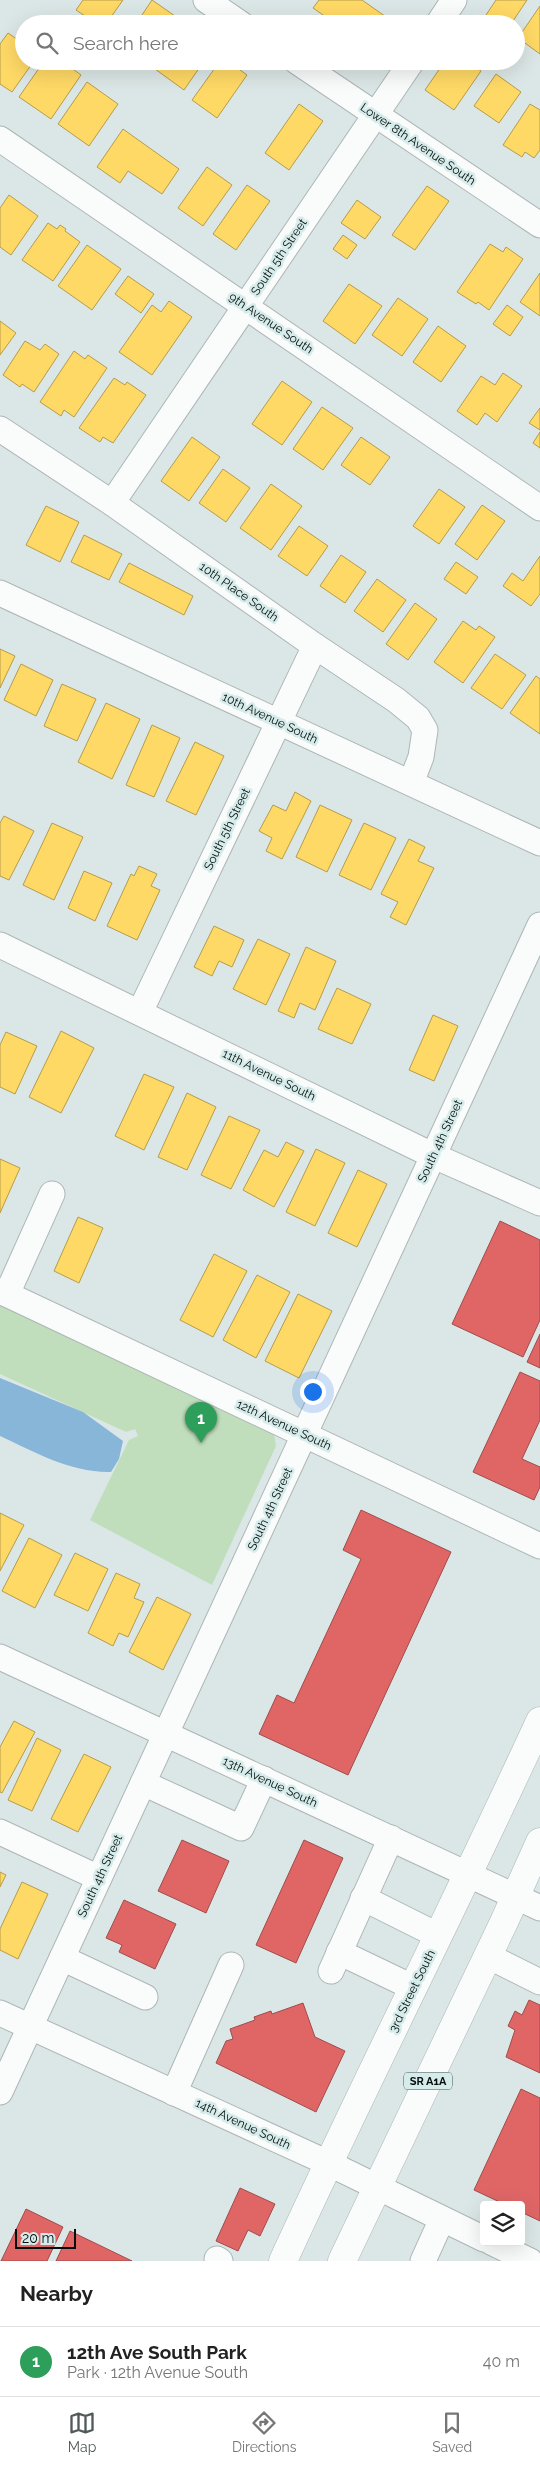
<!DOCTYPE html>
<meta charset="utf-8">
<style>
:root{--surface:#fff;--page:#f6f6f6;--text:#222;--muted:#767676;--line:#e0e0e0;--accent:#515a59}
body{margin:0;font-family:Raleway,sans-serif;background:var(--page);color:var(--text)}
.controls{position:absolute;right:15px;bottom:15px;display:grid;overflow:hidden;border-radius:5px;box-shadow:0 5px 20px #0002}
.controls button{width:45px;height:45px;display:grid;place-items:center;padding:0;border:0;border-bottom:1px solid var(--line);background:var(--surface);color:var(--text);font:25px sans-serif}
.scale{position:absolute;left:15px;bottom:12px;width:61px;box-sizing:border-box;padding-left:5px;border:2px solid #070e0d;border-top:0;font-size:14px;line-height:18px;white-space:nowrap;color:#070e0d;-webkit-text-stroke:4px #d6eceb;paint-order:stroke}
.you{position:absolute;left:312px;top:1391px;width:18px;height:18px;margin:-12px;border:4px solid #fff;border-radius:50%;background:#1a73e8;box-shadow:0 0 0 8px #1a73e833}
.badge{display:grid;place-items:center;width:32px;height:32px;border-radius:50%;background:var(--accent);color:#fff;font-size:16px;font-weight:700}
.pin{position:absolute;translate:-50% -41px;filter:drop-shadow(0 1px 2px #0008)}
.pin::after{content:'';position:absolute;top:26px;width:18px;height:15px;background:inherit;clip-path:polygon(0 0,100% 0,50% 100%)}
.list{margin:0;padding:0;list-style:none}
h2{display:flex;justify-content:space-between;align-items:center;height:65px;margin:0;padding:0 20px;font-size:21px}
h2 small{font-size:16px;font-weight:400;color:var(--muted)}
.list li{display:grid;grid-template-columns:32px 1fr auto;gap:15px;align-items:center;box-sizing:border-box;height:70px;padding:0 20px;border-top:1px solid var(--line)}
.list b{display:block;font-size:19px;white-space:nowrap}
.list p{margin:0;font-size:16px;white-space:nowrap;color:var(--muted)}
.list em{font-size:16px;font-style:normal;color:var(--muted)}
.icon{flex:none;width:28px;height:28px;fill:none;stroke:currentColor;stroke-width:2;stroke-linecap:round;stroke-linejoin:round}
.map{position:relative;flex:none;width:540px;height:2261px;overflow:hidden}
.search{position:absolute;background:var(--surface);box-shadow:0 5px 20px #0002;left:15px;right:15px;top:15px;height:55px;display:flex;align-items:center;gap:12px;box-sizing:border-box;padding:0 18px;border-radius:28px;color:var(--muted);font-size:19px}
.sheet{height:135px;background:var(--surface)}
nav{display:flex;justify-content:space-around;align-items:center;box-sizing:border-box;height:70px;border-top:1px solid var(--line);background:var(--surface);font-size:14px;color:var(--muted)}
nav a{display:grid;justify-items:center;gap:2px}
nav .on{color:var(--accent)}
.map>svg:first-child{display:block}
.green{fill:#c0debc}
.water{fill:#88b6d9}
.homes{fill:#ffd966;stroke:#b59c4b}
.shops{fill:#e06666;stroke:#9f4c4b}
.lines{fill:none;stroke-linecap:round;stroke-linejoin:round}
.minor-casing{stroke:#adb6b5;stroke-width:27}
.major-casing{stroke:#adb6b5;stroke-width:29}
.minor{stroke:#fafbfb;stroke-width:25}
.major{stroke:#fafbfb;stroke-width:28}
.labels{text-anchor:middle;stroke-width:5;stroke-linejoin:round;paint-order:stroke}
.shield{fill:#d6eceb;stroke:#455150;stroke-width:1}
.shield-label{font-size:11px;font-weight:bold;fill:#070e0d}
.street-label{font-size:12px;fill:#070e0d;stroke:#d6eceb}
</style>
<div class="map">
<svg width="540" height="2261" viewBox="0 0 540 2261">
<rect width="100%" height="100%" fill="#dbe7e6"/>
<polygon class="green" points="0,1296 273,1425 276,1446 212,1585 90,1520 129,1440 138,1436 135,1429 126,1432 0,1374"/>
<path class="water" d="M 0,1378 L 83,1412 L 123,1441 L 119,1459 L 111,1472 C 71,1473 35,1452 0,1436 Z"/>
<g class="homes">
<polygon points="83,0 123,0 106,24 97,24 76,10"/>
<polygon points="152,0 175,16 170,24 136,24"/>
<polygon points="319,0 362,0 389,19 385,24 336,24 313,8"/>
<polygon points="496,0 527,0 511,24 480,24"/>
<polygon points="540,6 540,54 518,38"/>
<polygon points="8,33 24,44 24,61 34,61 12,92 0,84 0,44"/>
<polygon points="44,61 62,61 81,75 51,119 19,97"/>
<polygon points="160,61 204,61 184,90 155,69"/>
<polygon points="220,61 228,61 247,75 217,118 192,100"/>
<polygon points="445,61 467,61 481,71 454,110 425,90"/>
<polygon points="496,74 521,92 499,123 474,106"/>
<polygon points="87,82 118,104 89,146 58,124"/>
<polygon points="299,104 323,121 289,170 265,153"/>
<polygon points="530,104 540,110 540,150 534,158 525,152 522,157 503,145"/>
<polygon points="123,129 179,169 162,194 128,171 120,183 97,167"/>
<polygon points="207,167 232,185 203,226 178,208"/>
<polygon points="247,185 270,201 236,250 213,234"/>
<polygon points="427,186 449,201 415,250 392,235"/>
<polygon points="9,195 38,216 11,255 0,247 0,208"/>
<polygon points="357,200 381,217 365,239 341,223"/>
<polygon points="48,223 57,229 60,225 66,229 65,231 80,242 53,281 22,260"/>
<polygon points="343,235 357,245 347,259 333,249"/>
<polygon points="490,244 503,252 506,247 523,259 489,310 478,302 476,304 457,292"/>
<polygon points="87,245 121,269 92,310 58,286"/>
<polygon points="540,273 540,316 520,302"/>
<polygon points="128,276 154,294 141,313 115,294"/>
<polygon points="349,284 382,306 355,344 323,321"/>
<polygon points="398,298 428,319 402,356 372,335"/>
<polygon points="169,301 192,317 152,375 119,352 152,305 161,312"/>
<polygon points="507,305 523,317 510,336 493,324"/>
<polygon points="0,321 16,333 0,355"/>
<polygon points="438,326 466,346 441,382 413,362"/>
<polygon points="25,341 40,350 45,344 59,354 34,392 22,384 20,387 3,375"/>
<polygon points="74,351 85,359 88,355 107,368 74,417 64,410 61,416 40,402"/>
<polygon points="503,373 522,386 497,422 485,413 477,425 457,411 481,376 495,385"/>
<polygon points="114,378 125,385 127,382 146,395 113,443 103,437 100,442 79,428"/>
<polygon points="282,381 312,402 282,445 252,424"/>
<polygon points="322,407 353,428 323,470 293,449"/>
<polygon points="540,408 540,430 529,423"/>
<polygon points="540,432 540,448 533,443"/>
<polygon points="192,437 220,457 189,501 161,481"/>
<polygon points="361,437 390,457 370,485 341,465"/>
<polygon points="223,469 250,488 226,522 199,503"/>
<polygon points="271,484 302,506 271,550 240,528"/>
<polygon points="439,489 465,507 439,544 413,526"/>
<polygon points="482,505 505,521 477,560 455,544"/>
<polygon points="46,506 79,522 60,562 26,545"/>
<polygon points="299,526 328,546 307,576 278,556"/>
<polygon points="84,535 122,554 109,580 71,562"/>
<polygon points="341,555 366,572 345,603 320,586"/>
<polygon points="540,556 540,594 531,606 503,586 512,573 523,581"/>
<polygon points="456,562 478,577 466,594 444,579"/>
<polygon points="129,563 193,596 184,615 119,582"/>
<polygon points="377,579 406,600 383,632 354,611"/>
<polygon points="415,603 437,619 408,660 386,644"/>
<polygon points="463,621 476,630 479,626 495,637 463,683 434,662"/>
<polygon points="0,649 15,656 0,688"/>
<polygon points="495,654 526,675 502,709 471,688"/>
<polygon points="21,664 53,680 36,716 4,700"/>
<polygon points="536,676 540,679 540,734 510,713"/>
<polygon points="62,684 96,699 77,741 44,726"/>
<polygon points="106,703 140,719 112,779 78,762"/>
<polygon points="152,725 180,738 154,797 126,785"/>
<polygon points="195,742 224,756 196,815 166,801"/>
<polygon points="295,792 311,801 282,859 266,851 272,838 259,831 273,805 286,811"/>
<polygon points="320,805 352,820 327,872 296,857"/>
<polygon points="4,816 34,831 9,880 0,876 0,823"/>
<polygon points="52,823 83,837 54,900 23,885"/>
<polygon points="364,823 396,838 371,890 339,875"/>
<polygon points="409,839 425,847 418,861 434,868 406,925 390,917 398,902 381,894"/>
<polygon points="139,866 157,874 151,886 160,890 137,940 107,926 131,874 134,876"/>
<polygon points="84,871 112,883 95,921 68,908"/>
<polygon points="214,926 244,940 232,967 219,961 212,976 194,967"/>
<polygon points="258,939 290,954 266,1005 233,989"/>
<polygon points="306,947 336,961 315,1010 300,1003 294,1018 278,1011"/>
<polygon points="337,988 371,1004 352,1044 318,1029"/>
<polygon points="433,1015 458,1026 434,1081 409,1070"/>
<polygon points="61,1031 94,1048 61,1113 29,1097"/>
<polygon points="6,1032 37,1046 15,1094 0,1087 0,1045"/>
<polygon points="144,1074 174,1087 144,1150 115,1136"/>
<polygon points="187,1093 216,1107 187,1170 158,1157"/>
<polygon points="229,1116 260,1130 231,1189 201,1175"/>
<polygon points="286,1142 304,1151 274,1207 243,1190 264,1150 278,1157"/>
<polygon points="316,1149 345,1163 315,1226 286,1212"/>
<polygon points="0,1159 20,1168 0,1213"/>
<polygon points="358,1170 387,1184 357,1247 328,1233"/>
<polygon points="78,1217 103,1228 79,1283 54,1271"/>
<polygon points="214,1254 247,1271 213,1337 180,1320"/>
<polygon points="257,1275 290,1292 256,1358 223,1340"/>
<polygon points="298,1294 332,1311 299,1378 265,1361"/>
<polygon points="0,1513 24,1525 0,1571"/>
<polygon points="29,1538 62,1555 35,1608 2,1591"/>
<polygon points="75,1553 108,1569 88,1611 54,1595"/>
<polygon points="116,1573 140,1584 134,1598 144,1602 128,1637 119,1633 113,1646 88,1633"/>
<polygon points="157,1597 191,1614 163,1670 129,1652"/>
<polygon points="14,1721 35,1732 2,1793 0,1792 0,1747"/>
<polygon points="37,1738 61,1750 32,1811 8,1800"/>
<polygon points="84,1754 111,1767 78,1832 51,1819"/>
<polygon points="0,1872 6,1875 0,1887"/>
<polygon points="22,1882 48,1894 18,1959 0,1950 0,1929"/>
</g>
<g class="shops">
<polygon points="500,1221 540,1240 540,1320 523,1357 452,1324"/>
<polygon points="540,1334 540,1368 527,1362"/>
<polygon points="520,1372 540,1381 540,1420 522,1459 540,1467 540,1487 534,1500 473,1472"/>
<polygon points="361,1510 451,1552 348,1775 259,1734 277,1695 294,1703 361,1559 343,1550"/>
<polygon points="182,1840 229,1861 206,1913 158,1891"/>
<polygon points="304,1840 343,1858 296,1963 256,1945"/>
<polygon points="124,1900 176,1924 155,1969 119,1952 122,1945 106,1938"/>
<polygon points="529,2000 540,2005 540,2073 506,2057 515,2030 508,2026 515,2011 522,2015"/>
<polygon points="303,2003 315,2037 345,2051 316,2112 216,2063 226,2041 233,2039 230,2029 255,2020 254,2017 271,2011 272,2014"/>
<polygon points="521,2089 540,2098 540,2221 521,2212 521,2205 506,2205 474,2190"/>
<polygon points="240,2188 275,2204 260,2236 248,2230 238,2251 216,2241"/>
<polygon points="26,2209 63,2227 47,2261 1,2261"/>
<polygon points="70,2231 132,2261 56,2261"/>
</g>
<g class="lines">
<defs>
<g id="minor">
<polyline points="206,0 241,24"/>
<polyline points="438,24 454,0"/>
<polyline points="296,61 540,225"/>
<polyline points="0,139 540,508"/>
<polyline points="0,429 112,503 315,646 396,700 418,718 425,730 421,757 411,783"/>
<polyline points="112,503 412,61"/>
<polyline points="0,593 540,843"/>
<polyline points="0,945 434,1156 540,1203"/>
<polyline points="140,1012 315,646"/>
<polyline points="0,1291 540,1546"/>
<polyline points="7,1294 52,1194"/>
<polyline points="0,1657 540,1908"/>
<polyline points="143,1783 241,1828 264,1779"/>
<polyline points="0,1832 99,1878"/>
<polyline points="363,1898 439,1936"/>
<polyline points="339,1952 414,1988"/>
<polyline points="488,1956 540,1982"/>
<polyline points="62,1958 145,1997"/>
<polyline points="331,1971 391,1838"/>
<polyline points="0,2013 328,2163 484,2239"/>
<polyline points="0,2092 540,925"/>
<polyline points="174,2093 231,1965"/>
<polyline points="491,2242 530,2261"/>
<polyline points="217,2259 220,2261"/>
<polyline points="423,2261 442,2219"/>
</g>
<g id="major">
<path d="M 283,2261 C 366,2080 457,1902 540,1721"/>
<polyline points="342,2261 504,1922 540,1842"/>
</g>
</defs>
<use href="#minor" class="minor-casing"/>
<use href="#major" class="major-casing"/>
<use href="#minor" class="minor"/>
<use href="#major" class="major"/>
</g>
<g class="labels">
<rect class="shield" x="404" y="2072.5" width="48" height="17" rx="4"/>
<g class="shield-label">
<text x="428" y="2085">SR A1A</text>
</g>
<g class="street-label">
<text transform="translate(418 144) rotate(34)" y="4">Lower 8th Avenue South</text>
<text transform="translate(279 257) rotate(-56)" y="4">South 5th Street</text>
<text transform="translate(271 323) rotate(34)" y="4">9th Avenue South</text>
<text transform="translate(239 592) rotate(35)" y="4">10th Place South</text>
<text transform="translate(270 718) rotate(25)" y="4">10th Avenue South</text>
<text transform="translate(227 829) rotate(-64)" y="4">South 5th Street</text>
<text transform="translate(269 1075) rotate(26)" y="4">11th Avenue South</text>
<text transform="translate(440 1141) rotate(-65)" y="4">South 4th Street</text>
<text transform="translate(284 1425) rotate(25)" y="4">12th Avenue South</text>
<text transform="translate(270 1509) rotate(-65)" y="4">South 4th Street</text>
<text transform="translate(270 1782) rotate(25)" y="4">13th Avenue South</text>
<text transform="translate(100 1876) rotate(-65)" y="4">South 4th Street</text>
<text transform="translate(412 1991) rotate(-64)" y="4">3rd Street South</text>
<text transform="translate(243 2124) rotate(25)" y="4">14th Avenue South</text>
</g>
</g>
</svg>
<div class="controls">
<button><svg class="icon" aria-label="layers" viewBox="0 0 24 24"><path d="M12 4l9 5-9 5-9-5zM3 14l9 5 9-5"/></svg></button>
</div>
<div class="scale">20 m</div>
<div class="you"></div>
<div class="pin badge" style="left:201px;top:1443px;background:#2e9e5b">1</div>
<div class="search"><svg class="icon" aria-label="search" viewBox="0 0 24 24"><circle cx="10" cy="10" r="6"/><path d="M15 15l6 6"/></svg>Search here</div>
</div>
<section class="sheet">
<h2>Nearby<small></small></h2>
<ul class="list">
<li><span class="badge" style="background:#2e9e5b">1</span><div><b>12th Ave South Park</b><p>Park · 12th Avenue South</p></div><em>40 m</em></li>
</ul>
</section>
<nav>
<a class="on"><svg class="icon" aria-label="map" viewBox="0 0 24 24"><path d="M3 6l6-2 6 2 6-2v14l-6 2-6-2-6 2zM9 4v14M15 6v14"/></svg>Map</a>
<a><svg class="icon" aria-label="directions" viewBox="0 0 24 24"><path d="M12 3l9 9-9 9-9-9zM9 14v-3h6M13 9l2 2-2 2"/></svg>Directions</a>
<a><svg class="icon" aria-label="saved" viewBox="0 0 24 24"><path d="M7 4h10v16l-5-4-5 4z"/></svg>Saved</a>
</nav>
